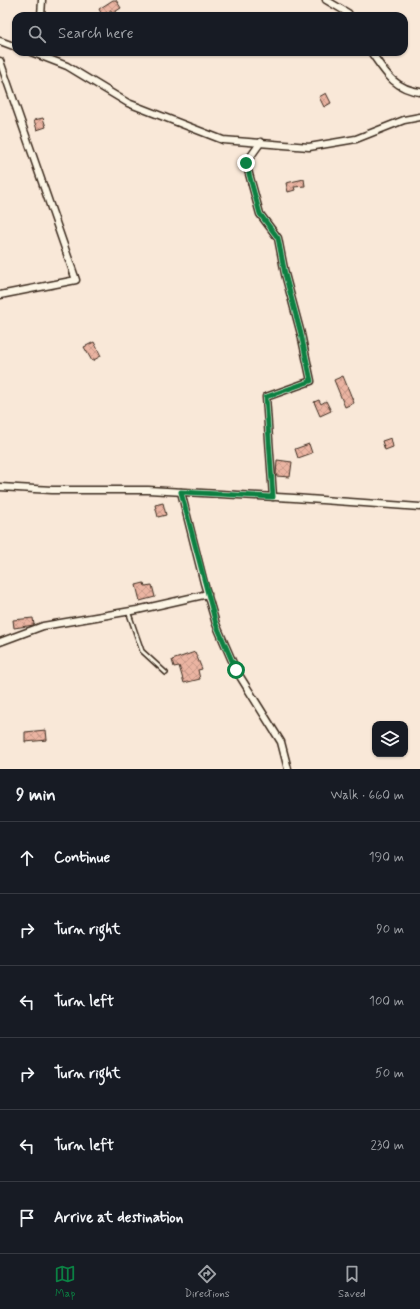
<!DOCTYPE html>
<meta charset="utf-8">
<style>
:root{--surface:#171b24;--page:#20242c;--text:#f1f3f6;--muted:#9ea1a6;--line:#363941;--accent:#0b8043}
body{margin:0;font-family:Mynerve,sans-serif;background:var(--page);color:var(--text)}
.controls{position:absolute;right:12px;bottom:12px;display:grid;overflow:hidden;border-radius:8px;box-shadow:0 1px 3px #0004}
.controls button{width:36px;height:36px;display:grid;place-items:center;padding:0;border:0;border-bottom:1px solid var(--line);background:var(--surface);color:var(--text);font:20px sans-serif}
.stop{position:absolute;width:12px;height:12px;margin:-9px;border:3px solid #0b8043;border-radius:50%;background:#fff}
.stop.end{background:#0b8043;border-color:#fff;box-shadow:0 1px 4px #0008}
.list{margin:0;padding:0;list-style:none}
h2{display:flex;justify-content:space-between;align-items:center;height:52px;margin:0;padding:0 16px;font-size:17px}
h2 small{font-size:13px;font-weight:400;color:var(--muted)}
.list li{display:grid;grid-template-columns:26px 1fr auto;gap:12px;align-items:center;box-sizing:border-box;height:72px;padding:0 16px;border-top:1px solid var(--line)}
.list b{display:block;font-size:15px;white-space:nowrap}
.list em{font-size:13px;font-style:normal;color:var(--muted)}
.icon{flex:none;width:22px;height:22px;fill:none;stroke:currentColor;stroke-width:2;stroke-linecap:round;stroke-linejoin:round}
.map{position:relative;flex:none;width:420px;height:769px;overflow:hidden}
.search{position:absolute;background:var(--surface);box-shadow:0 1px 3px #0004;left:12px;right:12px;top:12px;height:44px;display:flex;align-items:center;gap:10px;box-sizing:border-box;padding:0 14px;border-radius:12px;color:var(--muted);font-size:15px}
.sheet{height:484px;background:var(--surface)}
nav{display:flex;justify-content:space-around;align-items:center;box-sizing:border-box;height:56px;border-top:1px solid var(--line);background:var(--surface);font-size:11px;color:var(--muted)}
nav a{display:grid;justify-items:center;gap:2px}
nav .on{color:var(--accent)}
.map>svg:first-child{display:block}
.building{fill:url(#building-cross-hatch);stroke:#3b2a1e}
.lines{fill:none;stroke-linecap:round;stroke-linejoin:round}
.service-casing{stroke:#3b2a1e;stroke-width:6}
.minor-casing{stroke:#3b2a1e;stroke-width:9}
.service{stroke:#fcf5e5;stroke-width:3}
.minor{stroke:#fcf5e5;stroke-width:6}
.route{stroke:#0b8043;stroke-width:5}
</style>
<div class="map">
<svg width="420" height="769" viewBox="0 0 420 769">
<defs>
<pattern id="building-cross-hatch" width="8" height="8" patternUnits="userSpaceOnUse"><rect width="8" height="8" fill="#ebb4a2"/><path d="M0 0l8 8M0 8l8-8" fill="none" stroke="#ca9b8b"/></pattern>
</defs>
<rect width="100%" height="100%" fill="#f9e8d8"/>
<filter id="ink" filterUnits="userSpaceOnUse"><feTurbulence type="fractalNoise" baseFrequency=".025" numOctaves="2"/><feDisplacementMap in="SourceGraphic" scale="8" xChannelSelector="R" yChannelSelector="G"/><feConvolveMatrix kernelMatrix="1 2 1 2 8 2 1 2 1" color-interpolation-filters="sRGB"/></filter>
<g filter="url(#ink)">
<g class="building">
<polygon points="113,0 116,0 121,8 113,13 111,10 102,15 99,9"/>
<polygon points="326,93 331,103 324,107 319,97"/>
<polygon points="43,118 46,127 37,130 34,120"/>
<polygon points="304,179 305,186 294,187 295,190 288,192 286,183"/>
<polygon points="94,342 101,356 92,361 84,347"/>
<polygon points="343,376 354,403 345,407 334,380"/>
<polygon points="319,400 321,404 326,401 331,411 320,416 314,402"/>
<polygon points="391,438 393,447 385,450 382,441"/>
<polygon points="309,444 312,453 298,458 295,449"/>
<polygon points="277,460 292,462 290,477 276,476"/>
<polygon points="163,503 166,515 158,517 155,505"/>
<polygon points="144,583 145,586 152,585 155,597 140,601 136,585"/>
<polygon points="33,618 34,625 14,628 13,620"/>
<polygon points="195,652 202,669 198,670 200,679 184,683 179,666 174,667 172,660"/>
<polygon points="46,730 47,740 25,742 25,732"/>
</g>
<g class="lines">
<defs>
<polyline id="service" points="128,611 142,651 166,673"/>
<g id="minor">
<polyline points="326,0 348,13 350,16"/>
<polyline points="41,16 42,0"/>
<polyline points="0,41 16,47"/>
<polyline points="31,52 67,66 128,103 223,140 309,147 356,139 404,120 420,117"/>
<path d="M 371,52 C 385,72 394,89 420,92"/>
<polyline points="0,61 76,280 0,295"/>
<polyline points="261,142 246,163 260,214 278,238 285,274 301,334 311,381 266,397 273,497"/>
<polyline points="0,487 52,490 148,490 294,498 420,507"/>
<polyline points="181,492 204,583 216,624 236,670 281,742 288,769"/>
<polyline points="0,642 43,626 137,610 208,594"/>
</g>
</defs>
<use href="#service" class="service-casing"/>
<use href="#minor" class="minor-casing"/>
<use href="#service" class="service"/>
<use href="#minor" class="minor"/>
</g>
</g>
<g class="lines" filter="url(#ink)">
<polyline class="route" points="236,670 216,624 181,492 273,497 266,397 311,381 301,334 285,274 278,238 260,214 246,163"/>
</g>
</svg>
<div class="controls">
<button><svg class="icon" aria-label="layers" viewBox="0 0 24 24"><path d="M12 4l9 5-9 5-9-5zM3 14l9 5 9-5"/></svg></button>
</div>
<div class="stop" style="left:236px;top:670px"></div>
<div class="stop end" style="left:246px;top:163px"></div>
<div class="search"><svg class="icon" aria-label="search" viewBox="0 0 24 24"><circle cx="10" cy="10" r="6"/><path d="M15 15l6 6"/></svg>Search here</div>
</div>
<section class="sheet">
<h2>9 min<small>Walk · 660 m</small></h2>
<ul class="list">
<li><svg class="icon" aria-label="ahead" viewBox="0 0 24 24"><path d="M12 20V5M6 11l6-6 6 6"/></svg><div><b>Continue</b></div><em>190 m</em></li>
<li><svg class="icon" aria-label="right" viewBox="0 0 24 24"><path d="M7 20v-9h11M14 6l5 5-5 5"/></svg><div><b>Turn right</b></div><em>90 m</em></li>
<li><svg class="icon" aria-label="left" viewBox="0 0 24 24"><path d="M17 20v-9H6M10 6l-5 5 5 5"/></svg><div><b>Turn left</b></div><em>100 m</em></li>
<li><svg class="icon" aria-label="right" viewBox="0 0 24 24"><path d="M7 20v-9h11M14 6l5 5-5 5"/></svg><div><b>Turn right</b></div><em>50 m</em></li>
<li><svg class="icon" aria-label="left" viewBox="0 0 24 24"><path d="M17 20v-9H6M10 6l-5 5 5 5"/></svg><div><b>Turn left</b></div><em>230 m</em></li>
<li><svg class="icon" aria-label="arrive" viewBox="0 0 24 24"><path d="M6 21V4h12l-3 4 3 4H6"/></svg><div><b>Arrive at destination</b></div></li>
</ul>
</section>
<nav>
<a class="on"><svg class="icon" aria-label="map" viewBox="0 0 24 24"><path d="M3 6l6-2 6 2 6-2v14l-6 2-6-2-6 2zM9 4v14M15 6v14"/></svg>Map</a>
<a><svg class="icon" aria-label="directions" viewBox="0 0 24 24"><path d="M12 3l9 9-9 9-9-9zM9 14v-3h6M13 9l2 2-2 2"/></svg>Directions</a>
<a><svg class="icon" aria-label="saved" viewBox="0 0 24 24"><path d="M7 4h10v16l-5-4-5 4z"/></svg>Saved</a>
</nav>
